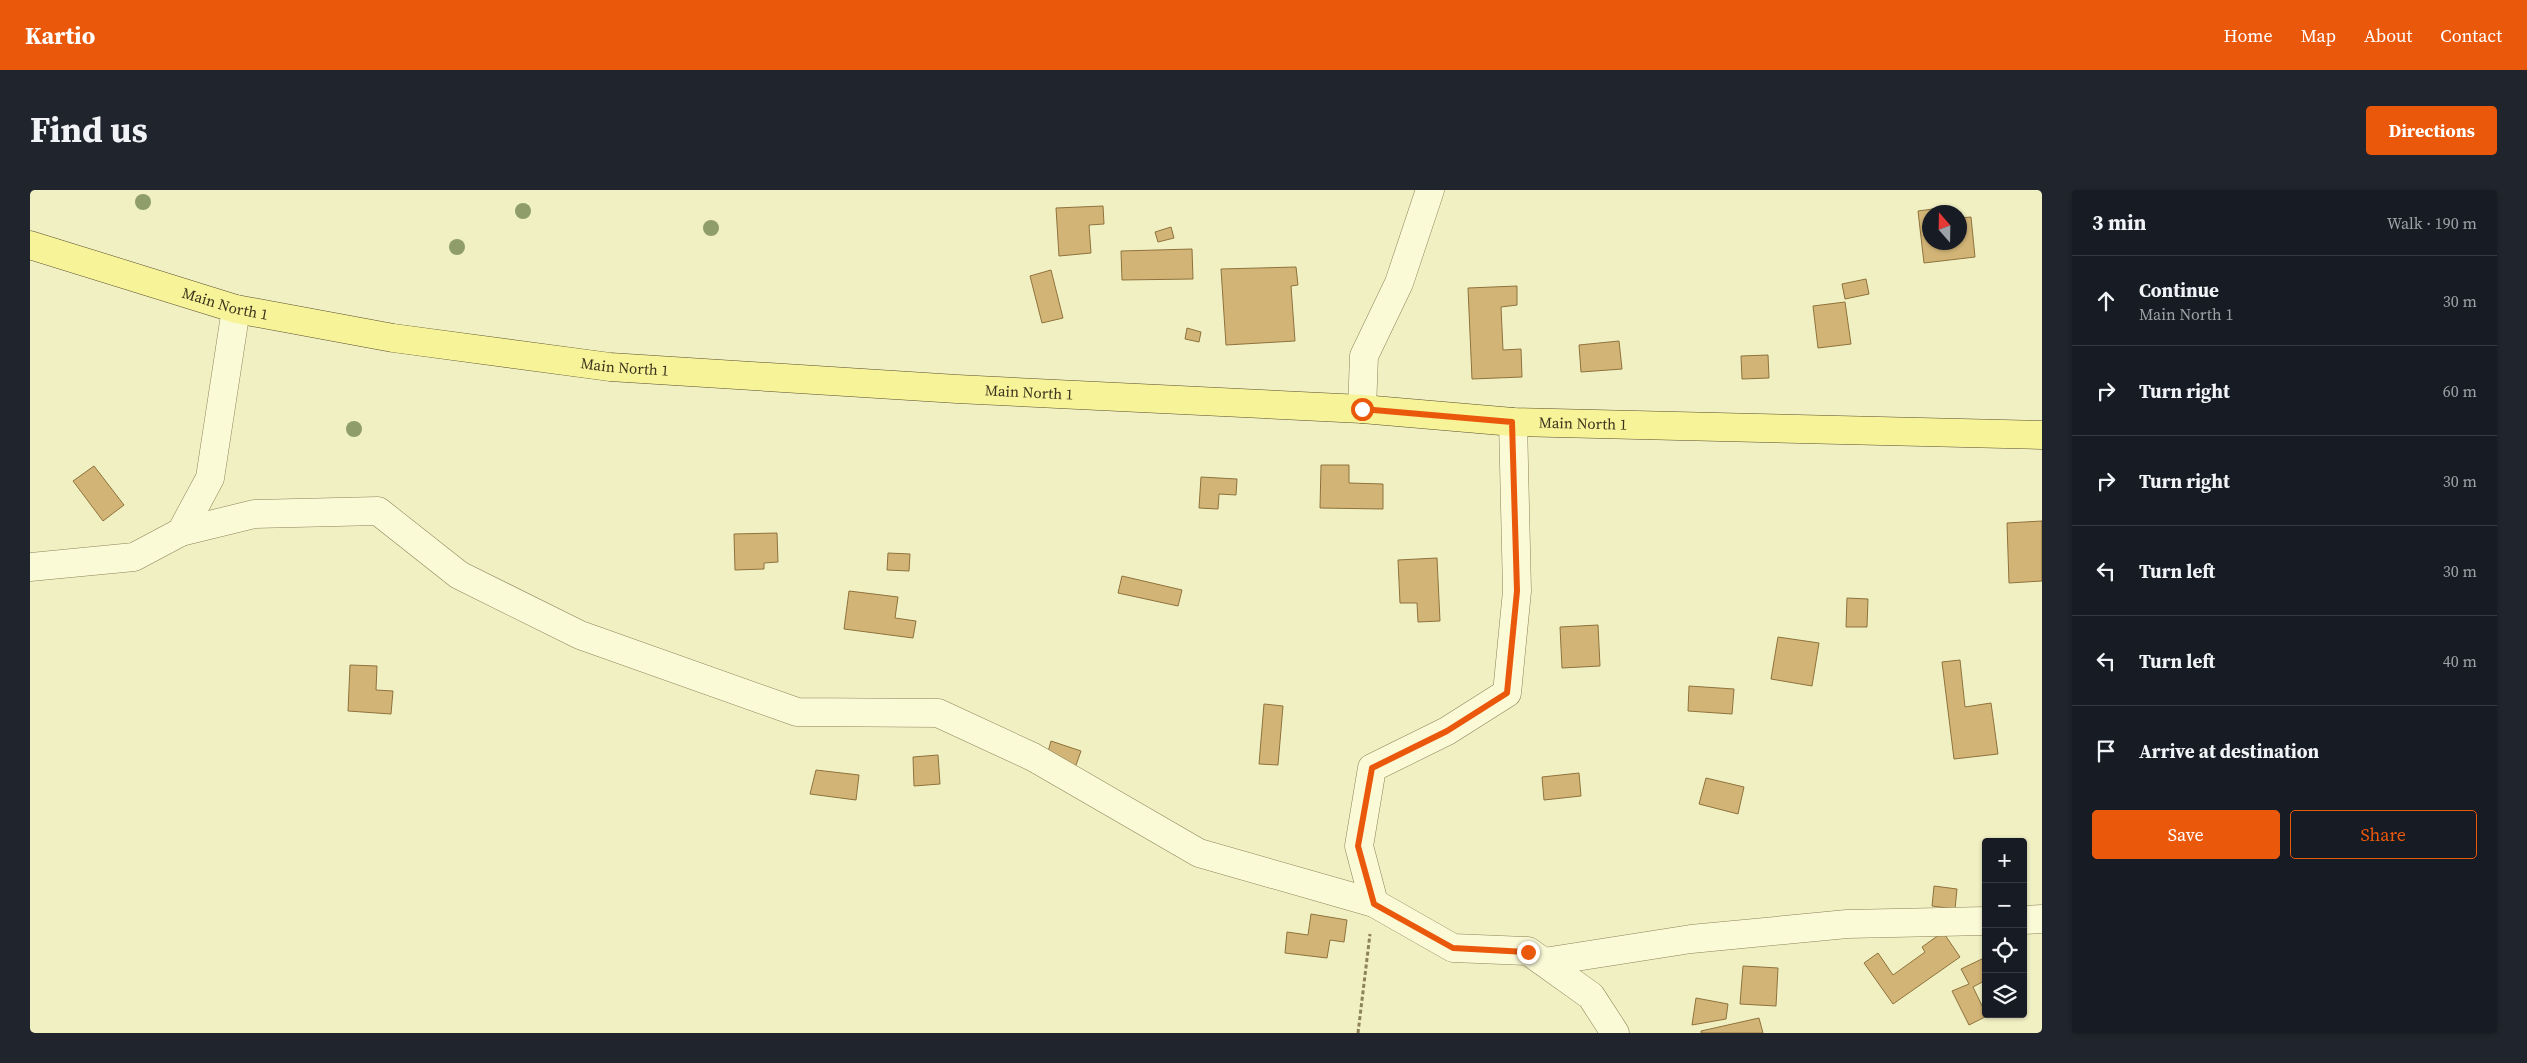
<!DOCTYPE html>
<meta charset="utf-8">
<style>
:root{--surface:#171b24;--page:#20242c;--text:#f1f3f6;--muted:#9ea1a6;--line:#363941;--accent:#ea580c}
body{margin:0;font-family:"Source Serif 4",serif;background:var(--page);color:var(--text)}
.controls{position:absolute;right:15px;bottom:15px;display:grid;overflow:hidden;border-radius:5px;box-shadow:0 1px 4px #0004}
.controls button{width:45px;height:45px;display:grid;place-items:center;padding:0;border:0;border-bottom:1px solid var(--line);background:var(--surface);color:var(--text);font:25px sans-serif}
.compass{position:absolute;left:1892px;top:15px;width:45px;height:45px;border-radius:50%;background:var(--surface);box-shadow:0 1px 4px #0004;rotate:340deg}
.stop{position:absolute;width:15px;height:15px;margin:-11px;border:4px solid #ea580c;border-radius:50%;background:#fff}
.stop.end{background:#ea580c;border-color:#fff;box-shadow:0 1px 5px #0008}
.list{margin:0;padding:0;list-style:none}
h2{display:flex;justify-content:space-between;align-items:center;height:65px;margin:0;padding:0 20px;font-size:21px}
h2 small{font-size:16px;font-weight:400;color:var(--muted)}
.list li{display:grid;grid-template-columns:32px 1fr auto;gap:15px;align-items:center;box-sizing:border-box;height:90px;padding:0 20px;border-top:1px solid var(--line)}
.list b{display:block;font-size:19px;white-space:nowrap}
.list p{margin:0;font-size:16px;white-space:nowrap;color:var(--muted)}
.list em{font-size:16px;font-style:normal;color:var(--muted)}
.actions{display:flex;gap:10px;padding:15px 20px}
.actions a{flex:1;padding:11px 0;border:1px solid var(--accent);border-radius:5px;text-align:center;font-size:18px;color:var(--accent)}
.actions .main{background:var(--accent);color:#fff}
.icon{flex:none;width:28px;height:28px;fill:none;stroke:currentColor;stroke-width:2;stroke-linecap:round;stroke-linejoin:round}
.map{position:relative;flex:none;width:2012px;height:843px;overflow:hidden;border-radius:5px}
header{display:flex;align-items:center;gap:30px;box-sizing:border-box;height:70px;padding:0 25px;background:var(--accent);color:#fff}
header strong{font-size:24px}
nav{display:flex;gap:28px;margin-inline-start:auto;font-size:18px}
.intro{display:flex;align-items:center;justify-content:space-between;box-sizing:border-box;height:120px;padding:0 30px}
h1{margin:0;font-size:35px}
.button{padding:12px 22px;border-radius:5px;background:var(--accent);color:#fff;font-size:18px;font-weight:700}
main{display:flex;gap:30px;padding:0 30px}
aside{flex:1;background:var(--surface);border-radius:5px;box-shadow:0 1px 4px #0004}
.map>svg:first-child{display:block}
.building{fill:#d2b576;stroke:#8e723c}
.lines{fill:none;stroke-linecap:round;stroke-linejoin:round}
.minor-casing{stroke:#8d8258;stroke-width:29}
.primary-casing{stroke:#5a4e2d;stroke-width:29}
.path{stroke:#8d8258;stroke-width:3;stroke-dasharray:4 2.5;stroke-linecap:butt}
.minor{stroke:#fbfad7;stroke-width:28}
.primary{stroke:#f6f398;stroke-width:28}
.tree{fill:#8e9d6a}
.route{stroke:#ea580c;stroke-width:6}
.labels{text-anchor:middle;stroke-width:5;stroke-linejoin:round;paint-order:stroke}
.street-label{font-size:15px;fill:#3c341d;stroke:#f8f7d3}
</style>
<header>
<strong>Kartio</strong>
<nav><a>Home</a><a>Map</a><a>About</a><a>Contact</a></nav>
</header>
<div class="intro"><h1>Find us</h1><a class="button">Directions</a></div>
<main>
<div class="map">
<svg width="2012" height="843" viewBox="0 0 2012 843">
<rect width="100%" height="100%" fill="#f1f0c3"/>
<g class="building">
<polygon points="1073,16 1074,34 1059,35 1061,63 1029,66 1026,18"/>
<polygon points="1911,18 1911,22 1900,22 1900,52 1930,52 1930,28 1941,27 1945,67 1894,73 1888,21"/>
<polygon points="1141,37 1144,48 1128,52 1125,42"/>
<polygon points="1162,59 1163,89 1092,90 1091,61"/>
<polygon points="1266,77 1268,95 1261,96 1265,151 1196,155 1191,79"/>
<polygon points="1021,80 1033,128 1012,133 1000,86"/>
<polygon points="1836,89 1839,104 1815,109 1812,94"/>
<polygon points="1487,96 1487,115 1471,117 1473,160 1491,159 1492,187 1442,189 1438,98"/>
<polygon points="1815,112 1821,154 1788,158 1783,116"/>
<polygon points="1157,138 1171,142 1169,152 1155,149"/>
<polygon points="1589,151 1592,179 1551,182 1549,155"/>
<polygon points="1738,165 1739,188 1712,189 1711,166"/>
<polygon points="1291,275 1319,275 1319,293 1353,294 1353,319 1290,318"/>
<polygon points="64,276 94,315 73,331 43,291"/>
<polygon points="1171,287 1207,289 1206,305 1189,304 1188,319 1169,318"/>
<polygon points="2012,331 2012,391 1979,393 1977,333"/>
<polygon points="747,343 748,372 734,373 734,379 705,380 704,344"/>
<polygon points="858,363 880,364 879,381 857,380"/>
<polygon points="1407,368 1410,431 1388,432 1387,413 1370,413 1368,370"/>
<polygon points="1092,386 1152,400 1148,416 1088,403"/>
<polygon points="819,401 868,407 865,428 886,431 883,448 814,439"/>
<polygon points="1817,408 1838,409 1837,437 1816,437"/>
<polygon points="1568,435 1570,476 1532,478 1530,437"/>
<polygon points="1748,447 1789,453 1782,496 1741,489"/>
<polygon points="1930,470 1935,517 1961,513 1968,564 1924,569 1912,472"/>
<polygon points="320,475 347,476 346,500 363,501 361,524 318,521"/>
<polygon points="1659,496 1704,499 1702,524 1658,521"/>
<polygon points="1234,514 1253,516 1248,575 1229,574"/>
<polygon points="1021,551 1051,561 1045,578 1016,569"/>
<polygon points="908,565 910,594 884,596 883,567"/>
<polygon points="786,580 829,585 826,610 780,604"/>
<polygon points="1549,583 1551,606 1514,610 1512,587"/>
<polygon points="1676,588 1714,597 1708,624 1669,614"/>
<polygon points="1904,696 1927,699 1925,719 1902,716"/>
<polygon points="1281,724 1317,730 1314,752 1300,750 1297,768 1255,763 1257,742 1278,745"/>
<polygon points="1913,742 1930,767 1863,814 1834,773 1848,763 1863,785 1895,762 1892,757"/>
<polygon points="1956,767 1956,790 1943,797 1957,826 1939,835 1922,801 1939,794 1931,779"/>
<polygon points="1713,776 1748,778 1746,816 1710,814"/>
<polygon points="1666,808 1698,814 1696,829 1662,835"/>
<polygon points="1729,828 1733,843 1671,843 1671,841"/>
</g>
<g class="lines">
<defs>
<g id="minor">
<polyline points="1332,219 1334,166 1369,93 1400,0"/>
<polyline points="1483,232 1487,401 1477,503 1417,541 1342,578 1329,656 1344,713 1423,758 1498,761 1561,806 1585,843"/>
<polyline points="151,342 224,324 348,321 429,385 550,445 767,522 908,523 1003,567 1169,663 1344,713"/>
<polyline points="0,377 104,367 151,342 180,288 206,119"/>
<polyline points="1993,730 2012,729"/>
<polyline points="1514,772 1661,749 1817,734 1956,731"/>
</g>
<g id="primary">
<path id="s1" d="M 0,55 L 206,119 L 363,148 L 580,177 L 927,199 L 1332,219 L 1483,232 L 2012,245"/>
</g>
</defs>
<use href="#minor" class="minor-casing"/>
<use href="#primary" class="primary-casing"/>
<polyline class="path" points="1328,843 1340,744"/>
<use href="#minor" class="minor"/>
<use href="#primary" class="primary"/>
</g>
<g class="tree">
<circle cx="113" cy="12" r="8"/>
<circle cx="493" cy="21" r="8"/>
<circle cx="681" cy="38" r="8"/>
<circle cx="427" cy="57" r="8"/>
<circle cx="324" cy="239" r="8"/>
</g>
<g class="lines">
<polyline class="route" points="1332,219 1482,232 1487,401 1477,503 1417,541 1342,578 1328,656 1344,714 1423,758 1498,762"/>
</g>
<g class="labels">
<g class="street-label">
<text dy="5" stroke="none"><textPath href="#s1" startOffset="204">Main North 1</textPath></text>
<text dy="5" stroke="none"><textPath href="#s1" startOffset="609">Main North 1</textPath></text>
<text dy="5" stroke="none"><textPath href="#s1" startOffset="1014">Main North 1</textPath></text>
<text dy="5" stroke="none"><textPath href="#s1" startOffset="1569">Main North 1</textPath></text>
</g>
</g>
</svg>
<div class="controls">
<button>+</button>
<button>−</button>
<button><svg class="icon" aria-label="locate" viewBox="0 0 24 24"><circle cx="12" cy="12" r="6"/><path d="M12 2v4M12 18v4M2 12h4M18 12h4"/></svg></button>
<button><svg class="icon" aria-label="layers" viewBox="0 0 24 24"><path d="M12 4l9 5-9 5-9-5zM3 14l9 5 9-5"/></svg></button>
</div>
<svg class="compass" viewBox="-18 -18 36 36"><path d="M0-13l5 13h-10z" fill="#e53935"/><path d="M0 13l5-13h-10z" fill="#9ea1a6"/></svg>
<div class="stop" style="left:1332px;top:219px"></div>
<div class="stop end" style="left:1498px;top:762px"></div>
</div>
<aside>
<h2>3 min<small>Walk · 190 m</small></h2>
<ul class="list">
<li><svg class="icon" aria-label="ahead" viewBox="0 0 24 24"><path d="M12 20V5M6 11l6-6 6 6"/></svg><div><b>Continue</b><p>Main North 1</p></div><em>30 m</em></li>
<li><svg class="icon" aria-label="right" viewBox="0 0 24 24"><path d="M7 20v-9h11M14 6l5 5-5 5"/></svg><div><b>Turn right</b></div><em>60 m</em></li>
<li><svg class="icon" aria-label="right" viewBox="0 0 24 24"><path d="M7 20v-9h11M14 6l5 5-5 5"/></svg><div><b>Turn right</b></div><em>30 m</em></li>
<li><svg class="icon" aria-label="left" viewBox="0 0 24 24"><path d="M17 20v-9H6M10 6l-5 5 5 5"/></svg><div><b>Turn left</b></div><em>30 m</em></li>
<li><svg class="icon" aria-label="left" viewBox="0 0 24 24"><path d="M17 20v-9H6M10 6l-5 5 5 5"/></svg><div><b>Turn left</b></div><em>40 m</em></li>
<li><svg class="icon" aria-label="arrive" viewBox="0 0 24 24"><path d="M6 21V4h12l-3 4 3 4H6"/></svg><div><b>Arrive at destination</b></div></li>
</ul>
<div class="actions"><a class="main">Save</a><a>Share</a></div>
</aside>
</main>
